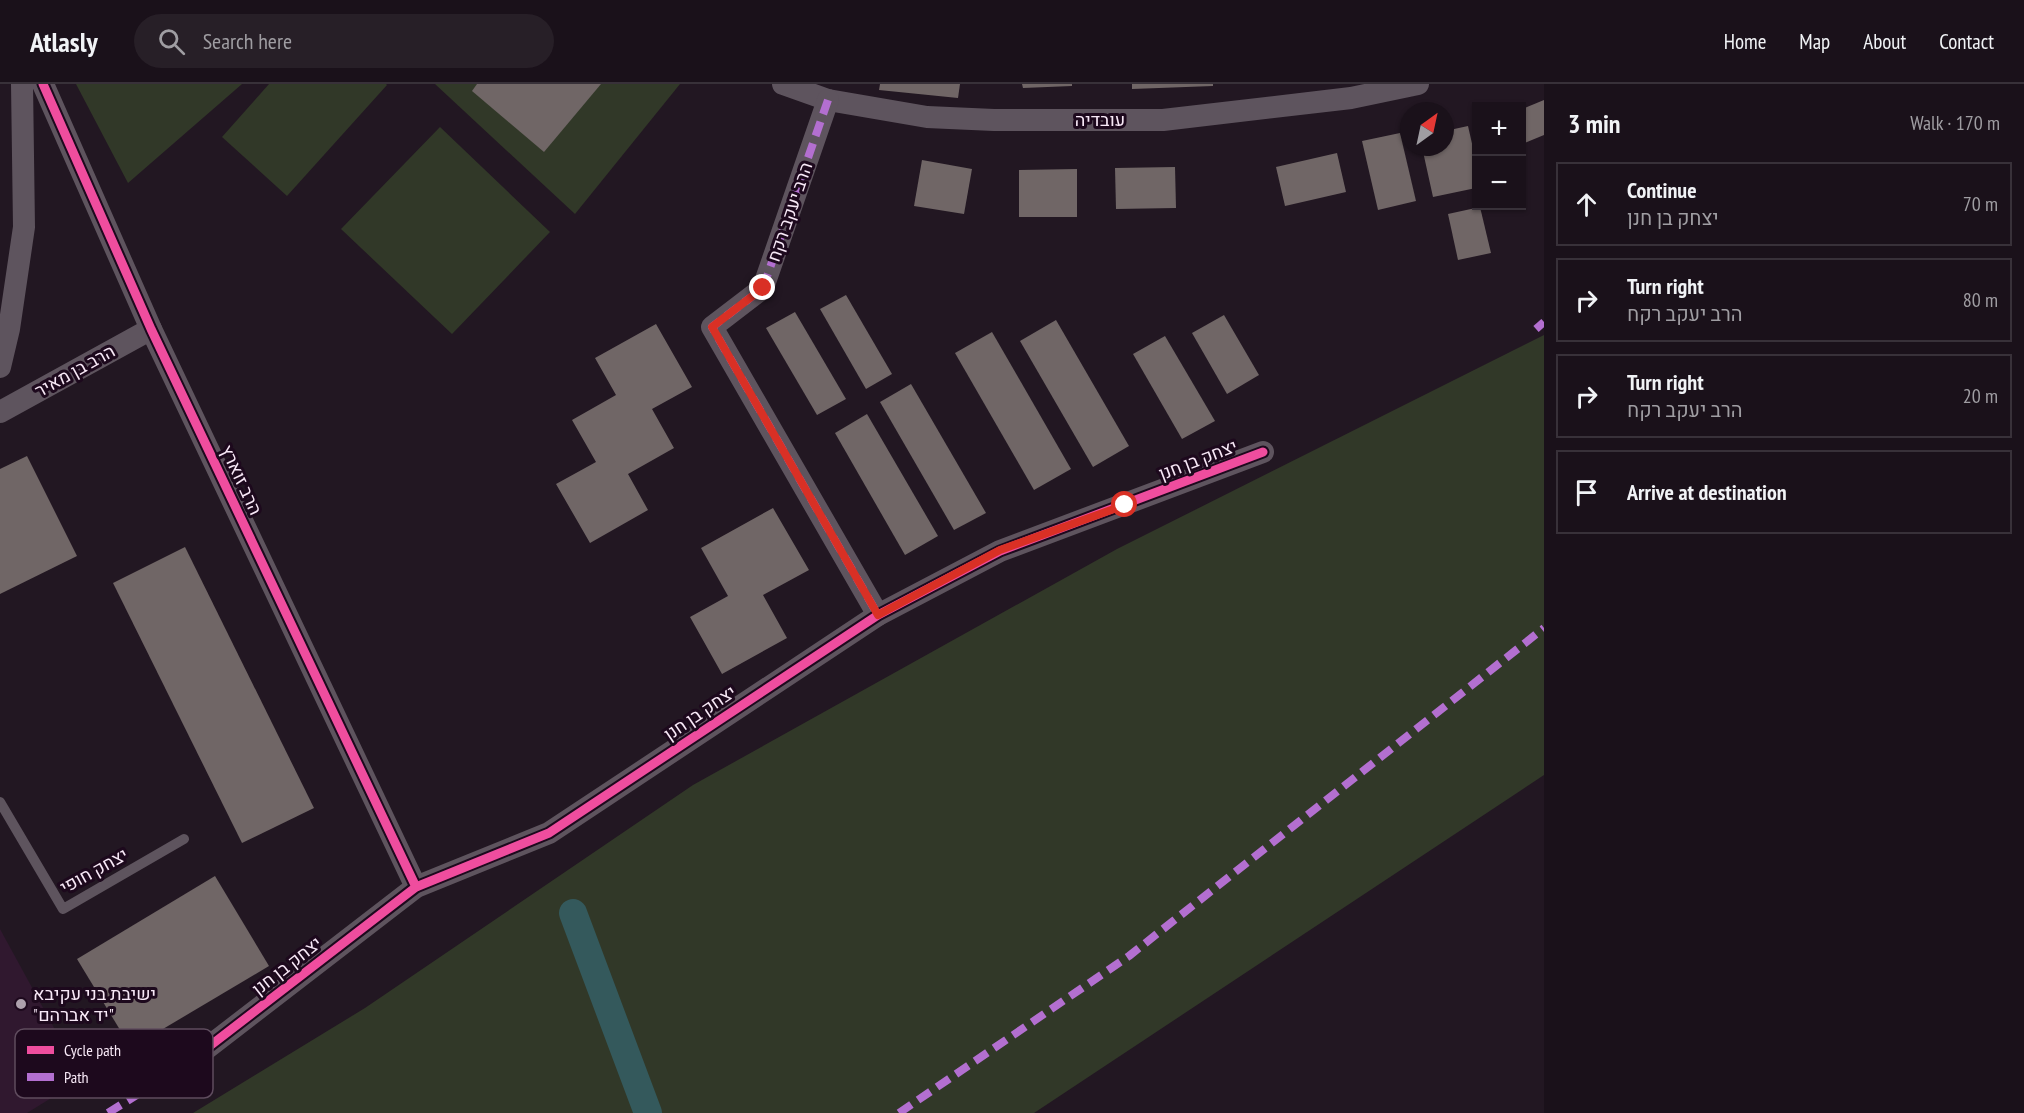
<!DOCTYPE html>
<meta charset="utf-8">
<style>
:root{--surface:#1a111a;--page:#271f27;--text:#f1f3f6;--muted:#9f9da2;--line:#383139}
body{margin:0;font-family:"PT Sans Narrow",Heebo,sans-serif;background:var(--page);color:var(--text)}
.controls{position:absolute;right:18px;top:18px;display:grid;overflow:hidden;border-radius:0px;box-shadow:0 2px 4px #0004}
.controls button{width:54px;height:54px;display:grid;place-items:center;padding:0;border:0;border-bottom:2px solid var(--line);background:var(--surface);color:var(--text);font:30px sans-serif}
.compass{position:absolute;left:1400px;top:18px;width:54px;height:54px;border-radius:50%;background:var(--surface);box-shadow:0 2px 4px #0004;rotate:33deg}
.stop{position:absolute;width:18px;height:18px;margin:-14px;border:4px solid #d93025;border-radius:50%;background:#fff}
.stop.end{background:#d93025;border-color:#fff;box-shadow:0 2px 6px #0008}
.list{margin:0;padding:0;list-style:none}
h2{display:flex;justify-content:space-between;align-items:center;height:78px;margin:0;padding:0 24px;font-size:26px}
h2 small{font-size:20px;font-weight:400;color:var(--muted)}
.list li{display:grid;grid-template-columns:39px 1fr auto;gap:18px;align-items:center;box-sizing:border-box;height:84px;margin:0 12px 12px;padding:0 12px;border:2px solid var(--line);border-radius:0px}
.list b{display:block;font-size:22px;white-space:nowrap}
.list p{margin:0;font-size:20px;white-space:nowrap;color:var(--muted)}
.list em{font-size:20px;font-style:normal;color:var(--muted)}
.icon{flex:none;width:33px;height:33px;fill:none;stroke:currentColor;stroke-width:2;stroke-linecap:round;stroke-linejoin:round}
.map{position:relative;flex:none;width:1544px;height:1029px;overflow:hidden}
header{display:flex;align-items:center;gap:36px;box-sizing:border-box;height:84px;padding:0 30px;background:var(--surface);border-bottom:2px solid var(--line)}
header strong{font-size:28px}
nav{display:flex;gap:33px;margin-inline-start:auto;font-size:21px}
.search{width:420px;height:54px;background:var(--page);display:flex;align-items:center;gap:15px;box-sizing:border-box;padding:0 21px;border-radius:33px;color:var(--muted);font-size:22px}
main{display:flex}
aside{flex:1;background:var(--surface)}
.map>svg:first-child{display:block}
.built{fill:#30182f}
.green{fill:#313828}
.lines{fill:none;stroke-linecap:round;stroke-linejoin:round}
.canal{stroke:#34595c;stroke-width:28}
.building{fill:#706666}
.service{stroke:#5e545e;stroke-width:10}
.minor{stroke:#5e545e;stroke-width:22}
.quiet{stroke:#b36fd0;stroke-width:8;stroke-dasharray:15 8;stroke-linecap:butt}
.cycleway-casing{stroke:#1d091d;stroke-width:13}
.cycleway{stroke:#ef4d9e;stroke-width:9}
.route{stroke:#d93025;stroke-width:8}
.poi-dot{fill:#ada0ac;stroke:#1d091d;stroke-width:2}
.labels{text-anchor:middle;stroke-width:6;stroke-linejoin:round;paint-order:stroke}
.street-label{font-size:18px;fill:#f8e9f7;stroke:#1d091d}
.poi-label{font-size:18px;fill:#f8e9f7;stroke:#1d091d;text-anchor:start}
.key{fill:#1d091d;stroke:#5f4c5e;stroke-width:1.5}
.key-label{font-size:16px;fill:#f8e9f7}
</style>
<header>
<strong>Atlasly</strong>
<div class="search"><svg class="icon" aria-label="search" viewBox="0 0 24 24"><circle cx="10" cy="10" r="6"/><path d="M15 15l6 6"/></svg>Search here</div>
<nav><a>Home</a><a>Map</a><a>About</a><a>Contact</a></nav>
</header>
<main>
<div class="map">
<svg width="1544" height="1029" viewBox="0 0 1544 1029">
<rect width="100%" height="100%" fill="#221722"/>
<polygon class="built" points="0,845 82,995 27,1029 0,1029"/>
<g class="green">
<polygon points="76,0 242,0 128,99"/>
<polygon points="269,0 386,0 387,1 287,112 222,53"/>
<polygon points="435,0 680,0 575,130"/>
<polygon points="440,43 550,148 452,250 341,145"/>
<polygon points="1544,251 1544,691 1034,1029 193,1029 365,924 693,701 1117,465"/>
</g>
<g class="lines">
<polyline class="canal" points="573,829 648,1029"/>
</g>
<g class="building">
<polygon points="477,0 601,0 544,68 472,7"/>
<polygon points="880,0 960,0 958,14 879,6"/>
<polygon points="1022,0 1072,0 1072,2 1023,4"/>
<polygon points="1132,0 1213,0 1213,2 1132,5"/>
<polygon points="1544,16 1544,51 1522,60 1522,25"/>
<polygon points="1468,42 1476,77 1476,104 1433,113 1422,63 1445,63 1445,47"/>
<polygon points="1400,49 1416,117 1378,126 1362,57"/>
<polygon points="1337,69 1346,108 1285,122 1276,83"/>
<polygon points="922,76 972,85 964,130 914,122"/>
<polygon points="1175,83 1176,124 1116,125 1115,84"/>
<polygon points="1077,85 1077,133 1019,133 1019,86"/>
<polygon points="1480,123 1491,169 1458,176 1448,130"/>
<polygon points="846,211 892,290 866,305 820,225"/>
<polygon points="795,228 846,315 817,331 766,244"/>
<polygon points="1224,231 1259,291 1227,310 1192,249"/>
<polygon points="1056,236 1129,362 1093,383 1020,257"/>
<polygon points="656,240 692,303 652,325 674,364 628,390 648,426 590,459 556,400 596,378 572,336 616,311 595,274"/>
<polygon points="992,248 1071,385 1034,406 955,269"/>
<polygon points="1165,252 1215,337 1182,355 1133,270"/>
<polygon points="911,300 986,429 954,446 880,318"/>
<polygon points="867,330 938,452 905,471 835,349"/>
<polygon points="27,372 77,472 0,510 0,385"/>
<polygon points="773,424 809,486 763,511 787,554 722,590 690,533 728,512 701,464"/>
<polygon points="185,463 314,724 242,759 113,499"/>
<polygon points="215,792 269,882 131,964 77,875"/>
</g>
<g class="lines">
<polyline class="service" points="0,718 63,825 184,755"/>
<g class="minor">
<polyline points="43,0 151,245 416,803"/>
<polyline points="783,0 828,16 927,33 994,36 1163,36 1351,14 1418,0"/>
<polyline points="828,16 763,204 712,243 878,531"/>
<polyline points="0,283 9,245 24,143 22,0"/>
<polyline points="0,328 151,245"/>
<polyline points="189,978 416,803 549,749 878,531 1000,467 1263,368"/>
</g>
<g class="quiet">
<polyline points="828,16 763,204 712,243 878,531"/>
<polyline points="1536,245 1544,238"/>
<polyline points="108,1029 189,978"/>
<polyline points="899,1029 1129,872 1544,544"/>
</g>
<defs>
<g id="cycleway">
<polyline points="43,0 151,245 416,803"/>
<polyline points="189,978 416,803 549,749 878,531 1000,467 1263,368"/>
</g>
</defs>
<use href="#cycleway" class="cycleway-casing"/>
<use href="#cycleway" class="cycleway"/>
</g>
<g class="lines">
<polyline class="route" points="763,204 712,243 878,531 1000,466 1125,421"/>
</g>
<circle class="poi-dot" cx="21" cy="920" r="6"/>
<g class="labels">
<g class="street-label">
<text x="1100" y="42">עובדיה</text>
<text transform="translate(790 128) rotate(-71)" y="6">הרב יעקב רקח</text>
<text transform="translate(75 287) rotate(-29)" y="6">הרב בן מאיר</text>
<text transform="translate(1198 376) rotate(-21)" y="6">יצחק בן חנן</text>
<text transform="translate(241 396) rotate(65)" y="6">הרב זוארץ</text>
<text transform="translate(700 629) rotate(-34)" y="6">יצחק בן חנן</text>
<text transform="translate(94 787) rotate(-29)" y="6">יצחק חופי</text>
<text transform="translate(287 882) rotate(-38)" y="6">יצחק בן חנן</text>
</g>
<g class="poi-label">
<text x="33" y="916">ישיבת בני עקיבא<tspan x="33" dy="21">"יד אברהם"</tspan></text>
</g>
</g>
<rect x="15" y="945" width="198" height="69" rx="9" class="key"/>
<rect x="27" y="962" width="27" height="8" fill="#ef4d9e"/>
<rect x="27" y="989" width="27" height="8" fill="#b36fd0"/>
<g class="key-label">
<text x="64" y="972">Cycle path</text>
<text x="64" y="999">Path</text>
</g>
</svg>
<div class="controls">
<button>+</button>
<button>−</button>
</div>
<svg class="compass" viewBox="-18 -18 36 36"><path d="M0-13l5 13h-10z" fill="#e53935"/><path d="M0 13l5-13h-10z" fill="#9f9da2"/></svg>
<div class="stop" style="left:1125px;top:421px"></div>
<div class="stop end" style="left:763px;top:204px"></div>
</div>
<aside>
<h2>3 min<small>Walk · 170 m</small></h2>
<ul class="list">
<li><svg class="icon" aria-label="ahead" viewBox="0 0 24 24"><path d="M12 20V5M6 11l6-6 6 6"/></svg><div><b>Continue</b><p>יצחק בן חנן</p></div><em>70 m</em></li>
<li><svg class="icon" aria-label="right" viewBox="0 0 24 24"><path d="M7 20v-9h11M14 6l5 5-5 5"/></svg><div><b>Turn right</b><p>הרב יעקב רקח</p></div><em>80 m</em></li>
<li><svg class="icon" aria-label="right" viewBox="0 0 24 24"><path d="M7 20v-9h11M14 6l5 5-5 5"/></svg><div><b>Turn right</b><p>הרב יעקב רקח</p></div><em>20 m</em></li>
<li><svg class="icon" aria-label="arrive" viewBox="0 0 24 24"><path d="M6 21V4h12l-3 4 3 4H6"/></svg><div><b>Arrive at destination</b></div></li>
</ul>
</aside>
</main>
